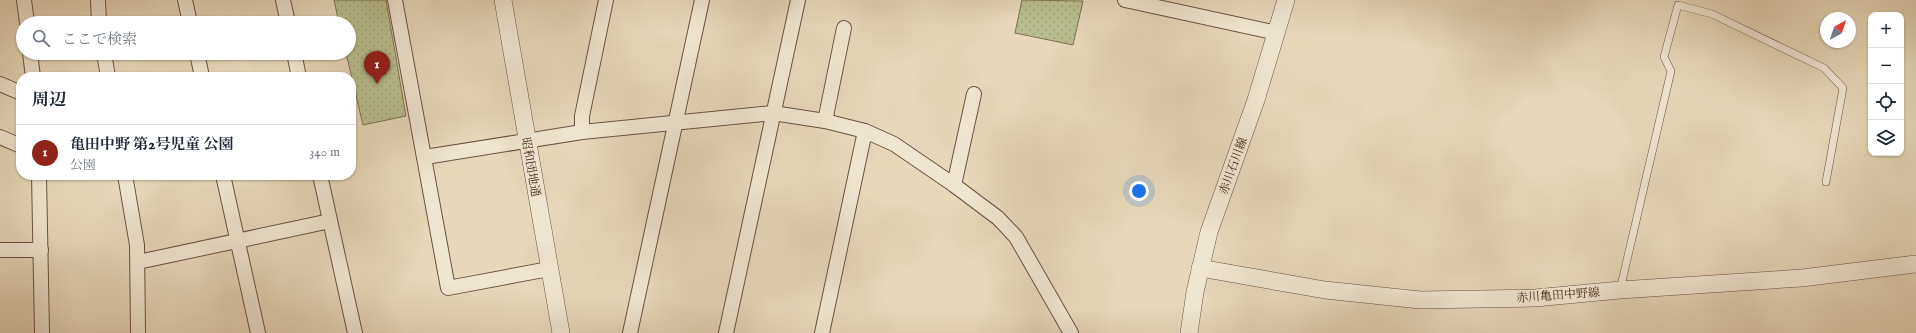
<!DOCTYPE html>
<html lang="ja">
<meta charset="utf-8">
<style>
:root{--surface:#fff;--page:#f6f6f7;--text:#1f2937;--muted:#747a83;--line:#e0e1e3;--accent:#8f2418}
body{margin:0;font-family:"IM FELL English","Noto Serif JP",serif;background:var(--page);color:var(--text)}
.controls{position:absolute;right:12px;top:12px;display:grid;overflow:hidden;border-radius:8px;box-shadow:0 1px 3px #0004}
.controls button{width:36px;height:36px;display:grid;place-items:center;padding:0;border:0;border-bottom:1px solid var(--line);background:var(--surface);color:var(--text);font:20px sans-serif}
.compass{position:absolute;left:1820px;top:12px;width:36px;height:36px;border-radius:50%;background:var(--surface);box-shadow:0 1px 3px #0004;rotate:40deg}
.you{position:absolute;left:1139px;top:191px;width:14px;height:14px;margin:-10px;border:3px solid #fff;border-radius:50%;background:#1a73e8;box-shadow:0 0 0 6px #1a73e833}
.badge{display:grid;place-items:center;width:26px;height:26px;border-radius:50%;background:var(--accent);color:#fff;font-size:13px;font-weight:700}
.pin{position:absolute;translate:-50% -33px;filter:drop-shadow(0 1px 2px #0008)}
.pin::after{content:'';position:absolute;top:21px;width:14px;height:12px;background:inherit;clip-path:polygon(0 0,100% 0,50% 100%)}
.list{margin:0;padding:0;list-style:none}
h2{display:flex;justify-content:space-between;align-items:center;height:52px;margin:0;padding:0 16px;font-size:17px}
h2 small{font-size:13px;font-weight:400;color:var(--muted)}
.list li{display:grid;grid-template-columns:26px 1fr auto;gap:12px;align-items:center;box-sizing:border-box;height:56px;padding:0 16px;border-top:1px solid var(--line)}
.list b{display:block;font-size:15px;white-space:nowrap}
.list p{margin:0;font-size:13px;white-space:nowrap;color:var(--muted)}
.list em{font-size:13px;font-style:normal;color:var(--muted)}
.icon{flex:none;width:22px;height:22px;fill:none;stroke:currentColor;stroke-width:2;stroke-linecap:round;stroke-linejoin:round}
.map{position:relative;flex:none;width:1916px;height:333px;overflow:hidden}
.search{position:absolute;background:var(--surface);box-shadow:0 1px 3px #0004;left:16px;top:16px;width:340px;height:44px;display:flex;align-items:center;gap:10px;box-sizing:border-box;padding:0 14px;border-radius:22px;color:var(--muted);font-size:15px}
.panel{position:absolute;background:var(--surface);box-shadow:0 1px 3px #0004;left:16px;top:72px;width:340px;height:108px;border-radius:16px}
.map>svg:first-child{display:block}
.grass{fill:url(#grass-dots);stroke:#7e7254}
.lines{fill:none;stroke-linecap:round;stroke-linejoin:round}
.service-casing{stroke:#6c5242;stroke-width:8}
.minor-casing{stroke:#6c5242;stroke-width:16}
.tertiary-casing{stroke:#6c5242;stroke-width:18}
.service{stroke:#efe6d1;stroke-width:7}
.minor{stroke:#efe6d1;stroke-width:14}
.tertiary{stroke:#efe6d1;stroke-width:17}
.labels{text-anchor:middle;stroke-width:3;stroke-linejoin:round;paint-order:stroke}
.street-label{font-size:12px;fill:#43261b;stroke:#efe6d1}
</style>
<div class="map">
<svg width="1916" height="333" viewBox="0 0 1916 333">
<defs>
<pattern id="grass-dots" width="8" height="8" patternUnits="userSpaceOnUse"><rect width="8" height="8" fill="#b8be8d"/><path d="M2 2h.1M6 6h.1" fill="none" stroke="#9fa379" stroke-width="1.8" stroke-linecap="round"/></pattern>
</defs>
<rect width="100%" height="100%" fill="#e6d8b8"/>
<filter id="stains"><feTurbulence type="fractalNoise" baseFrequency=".005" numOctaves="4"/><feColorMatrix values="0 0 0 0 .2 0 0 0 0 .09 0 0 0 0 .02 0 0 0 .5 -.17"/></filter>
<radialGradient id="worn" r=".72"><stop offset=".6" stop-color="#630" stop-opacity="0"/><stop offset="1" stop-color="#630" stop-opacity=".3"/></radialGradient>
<g class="grass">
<polygon points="334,0 386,0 406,116 363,125 346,53 349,53 349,23 339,23"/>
<polygon points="1022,0 1083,1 1073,45 1015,33"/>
</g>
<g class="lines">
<defs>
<polyline id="service" points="1620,290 1671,71 1664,57 1678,5 1712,14 1824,68 1843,88 1826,182"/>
<g id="minor">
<polyline points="24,0 27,23"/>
<polyline points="98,0 99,23"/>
<polyline points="185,0 190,23"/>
<polyline points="283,0 288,23"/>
<polyline points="395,0 448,288 549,269"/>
<polyline points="1125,0 1277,33"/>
<polyline points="30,53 33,77"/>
<polyline points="104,53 108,77"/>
<polyline points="197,53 202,77"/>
<polyline points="294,53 299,77"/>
<polyline points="0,84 21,93"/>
<polyline points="825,121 844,28"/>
<polyline points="582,132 582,116 606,0"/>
<polyline points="0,137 21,146"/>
<polyline points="425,157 582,132 773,113 825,121 865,131 894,144 954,185 998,218 1016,237 1071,333"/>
<polyline points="39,175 42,333"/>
<polyline points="125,175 137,245 138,333"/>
<polyline points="223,175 258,333"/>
<polyline points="320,175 355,333"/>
<polyline points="954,185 974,94"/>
<polyline points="0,250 41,250"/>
<polyline points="138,262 330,221"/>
<polyline points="630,333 702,0"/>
<polyline points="726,333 798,0"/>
<polyline points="822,333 865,131"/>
</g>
<g id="tertiary">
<polyline points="503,0 561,333"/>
<polyline points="1200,268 1325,290 1420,300 1535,298 1620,290 1802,278 1916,264"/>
<polyline points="1189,333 1195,292 1209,232 1256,100 1286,0"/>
</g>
</defs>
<use href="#service" class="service-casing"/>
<use href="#minor" class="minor-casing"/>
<use href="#tertiary" class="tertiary-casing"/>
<use href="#service" class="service"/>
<use href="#minor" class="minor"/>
<use href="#tertiary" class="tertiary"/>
</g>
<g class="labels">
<g class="street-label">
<text transform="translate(1233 166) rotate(-70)" y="4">赤川石川線</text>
<text transform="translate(531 167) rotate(80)" y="4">昭和団地通</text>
<text transform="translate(1558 295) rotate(-4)" y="4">赤川亀田中野線</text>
</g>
</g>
<rect width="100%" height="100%" filter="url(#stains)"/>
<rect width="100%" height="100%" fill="url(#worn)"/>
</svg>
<div class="controls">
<button>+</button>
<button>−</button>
<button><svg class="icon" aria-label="locate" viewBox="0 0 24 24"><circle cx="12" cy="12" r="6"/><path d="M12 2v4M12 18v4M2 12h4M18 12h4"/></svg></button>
<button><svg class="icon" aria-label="layers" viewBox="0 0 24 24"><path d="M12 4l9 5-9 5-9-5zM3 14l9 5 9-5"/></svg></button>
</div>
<svg class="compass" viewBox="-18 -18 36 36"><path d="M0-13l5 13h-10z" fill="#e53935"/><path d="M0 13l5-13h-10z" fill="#747a83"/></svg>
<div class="you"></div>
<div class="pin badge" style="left:377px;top:84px">1</div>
<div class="search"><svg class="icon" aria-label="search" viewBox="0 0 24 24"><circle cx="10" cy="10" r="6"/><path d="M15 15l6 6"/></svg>ここで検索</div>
<section class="panel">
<h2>周辺<small></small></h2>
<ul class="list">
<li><span class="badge">1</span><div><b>亀田中野 第2号児童 公園</b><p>公園</p></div><em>340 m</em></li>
</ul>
</section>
</div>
